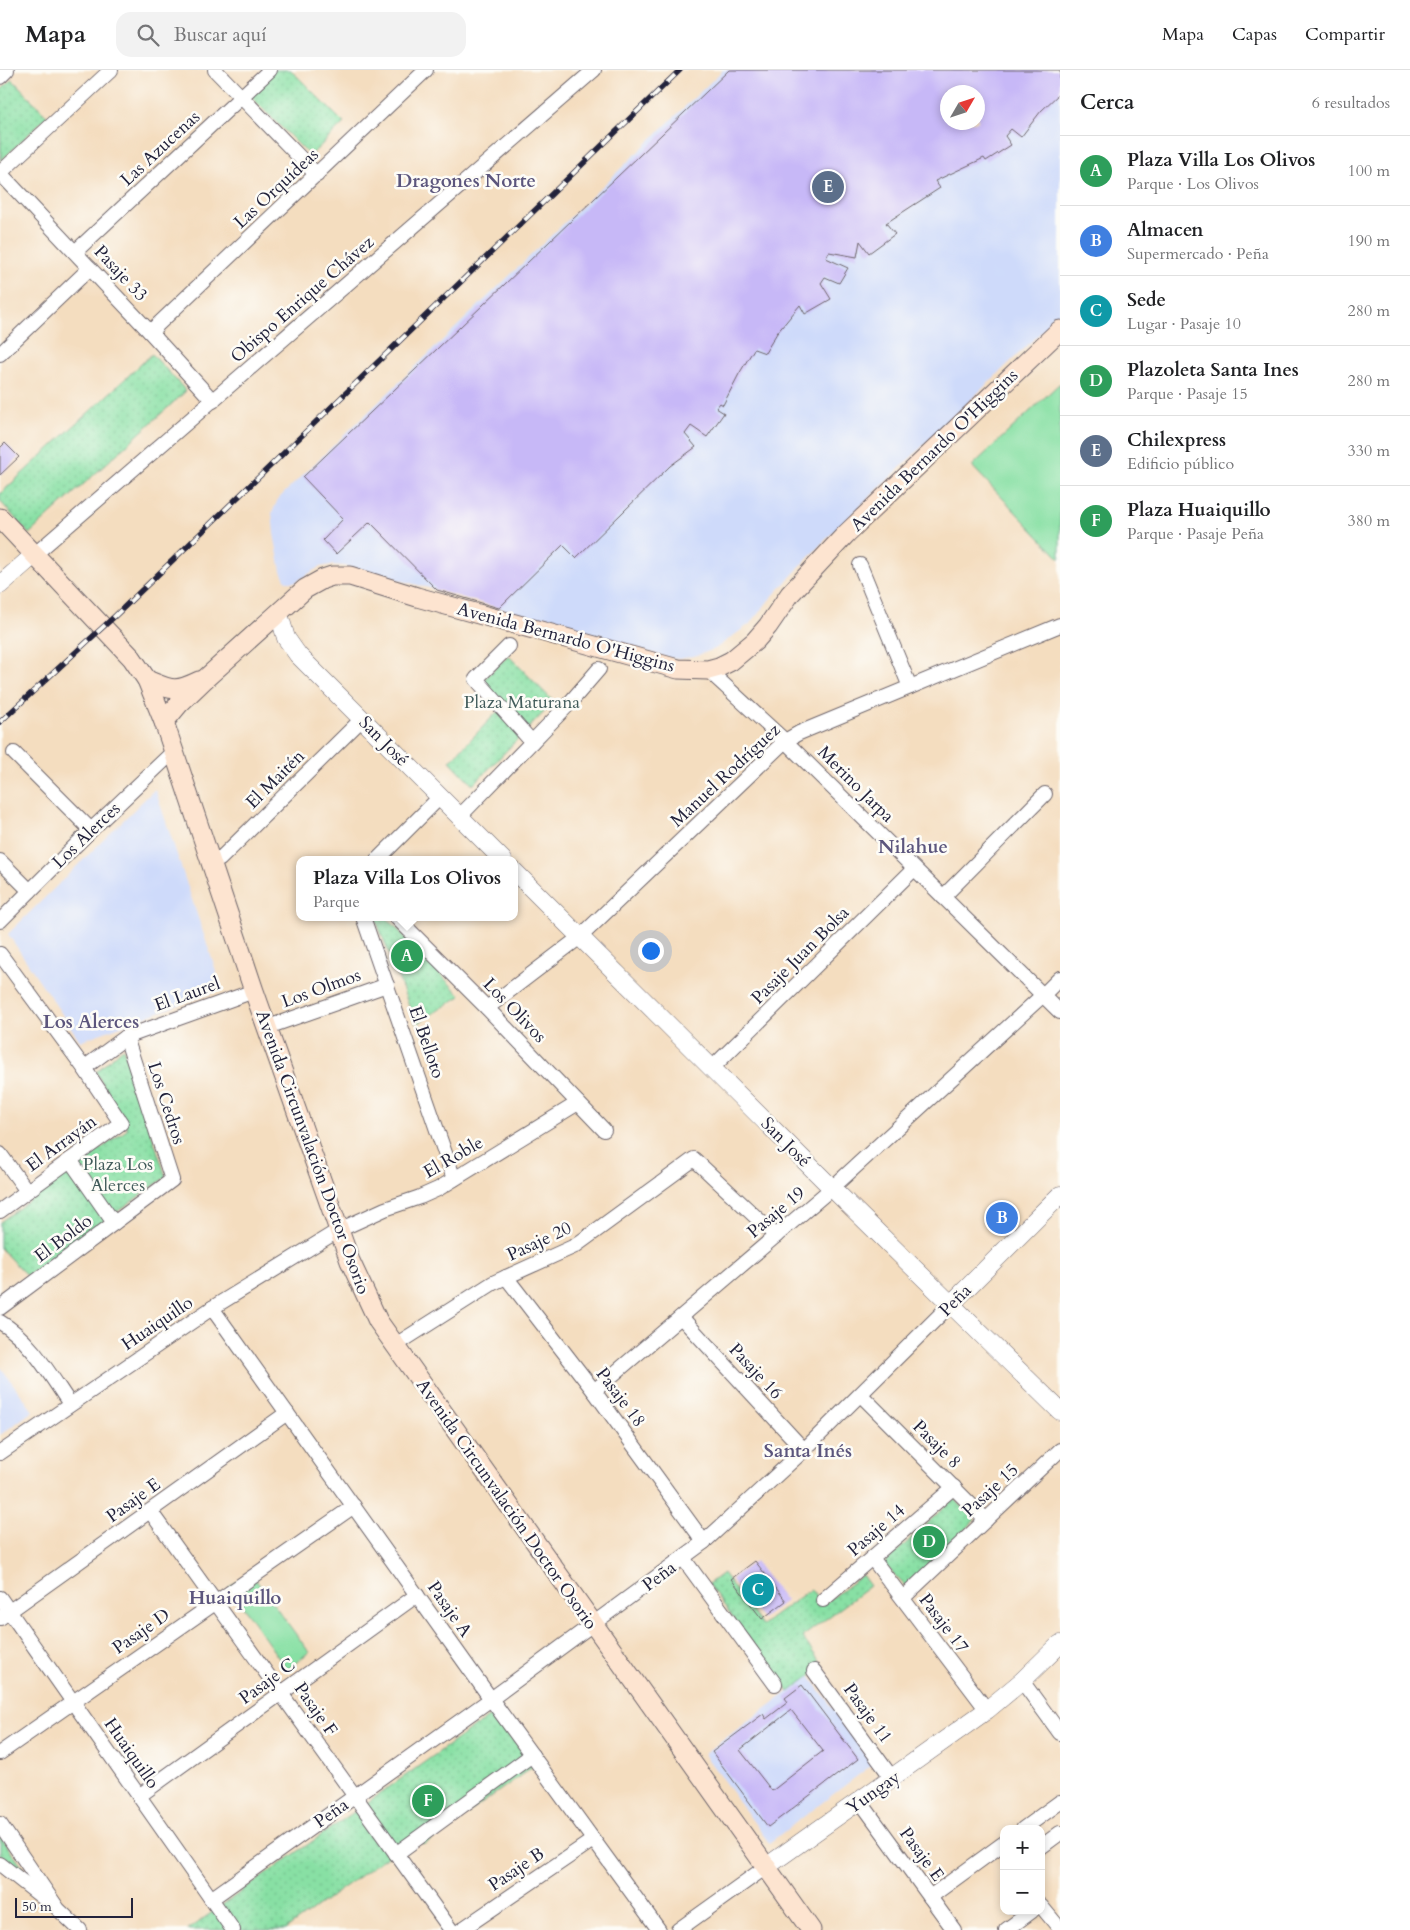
<!DOCTYPE html>
<html lang="es">
<meta charset="utf-8">
<style>
:root{--surface:#fff;--page:#f2f2f2;--text:#202124;--muted:#757577;--line:#e0e0e0;--accent:#1f6fb2}
body{margin:0;font-family:Cardo,serif;background:var(--page);color:var(--text)}
.controls{position:absolute;right:15px;bottom:15px;display:grid;overflow:hidden;border-radius:10px;box-shadow:0 2px 8px #0003}
.controls button{width:45px;height:45px;display:grid;place-items:center;padding:0;border:0;border-bottom:1px solid var(--line);background:var(--surface);color:var(--text);font:25px sans-serif}
.compass{position:absolute;left:940px;top:15px;width:45px;height:45px;border-radius:50%;background:var(--surface);box-shadow:0 2px 8px #0003;rotate:51deg}
.scale{position:absolute;left:15px;bottom:12px;width:118px;box-sizing:border-box;padding-left:5px;border:2px solid #22223b;border-top:0;font-size:14px;line-height:18px;white-space:nowrap;color:#22223b;-webkit-text-stroke:4px #fdfcf7;paint-order:stroke}
.you{position:absolute;left:650px;top:880px;width:18px;height:18px;margin:-12px;border:4px solid #fff;border-radius:50%;background:#1a73e8;box-shadow:0 0 0 8px #1a73e833}
.badge{display:grid;place-items:center;width:32px;height:32px;border-radius:50%;background:var(--accent);color:#fff;font-size:16px;font-weight:700}
.pin{position:absolute;translate:-50% -50%;border:2px solid #fff;box-shadow:0 1px 5px #0006}
.popup{position:absolute;left:296px;top:786px;width:222px;height:65px;box-sizing:border-box;display:grid;place-content:center;border-radius:10px;background:var(--surface);filter:drop-shadow(0 1px 4px #0005);font-size:16px;white-space:nowrap;color:var(--muted)}
.popup b{font-size:19px;color:var(--text)}
.popup::after{content:'';position:absolute;left:50%;top:100%;margin-left:-10px;border:10px solid transparent;border-top-color:var(--surface)}
.list{margin:0;padding:0;list-style:none}
h2{display:flex;justify-content:space-between;align-items:center;height:65px;margin:0;padding:0 20px;font-size:21px}
h2 small{font-size:16px;font-weight:400;color:var(--muted)}
.list li{display:grid;grid-template-columns:32px 1fr auto;gap:15px;align-items:center;box-sizing:border-box;height:70px;padding:0 20px;border-top:1px solid var(--line)}
.list b{display:block;font-size:19px;white-space:nowrap}
.list p{margin:0;font-size:16px;white-space:nowrap;color:var(--muted)}
.list em{font-size:16px;font-style:normal;color:var(--muted)}
.icon{flex:none;width:28px;height:28px;fill:none;stroke:currentColor;stroke-width:2;stroke-linecap:round;stroke-linejoin:round}
.map{position:relative;flex:none;width:1060px;height:1860px;overflow:hidden}
header{display:flex;align-items:center;gap:30px;box-sizing:border-box;height:70px;padding:0 25px;background:var(--surface);border-bottom:1px solid var(--line)}
header strong{font-size:24px}
nav{display:flex;gap:28px;margin-inline-start:auto;font-size:18px}
.search{width:350px;height:45px;background:var(--page);display:flex;align-items:center;gap:12px;box-sizing:border-box;padding:0 18px;border-radius:15px;color:var(--muted);font-size:19px}
main{display:flex}
aside{flex:1;background:var(--surface)}
.map>svg:first-child{display:block}
.built{fill:#cedafa;fill-rule:evenodd}
.grass{fill:#88e0a4;stroke:#558170}
.park{fill:url(#park-dots);stroke:#558170}
.building{fill:#c7b8f7;fill-rule:evenodd}
.lines{fill:none;stroke-linecap:round;stroke-linejoin:round}
.minor-casing{stroke:#6c6369;stroke-width:16}
.tertiary-casing{stroke:#6c6369;stroke-width:19}
.secondary-casing{stroke:#6c6369;stroke-width:21}
.minor{stroke:#fff;stroke-width:14}
.tertiary{stroke:#fff;stroke-width:18}
.secondary{stroke:#fde4d0;stroke-width:19}
.rail-casing{stroke:#22223b;stroke-width:5.5}
.rail{stroke:#fdfcf7;stroke-width:4;stroke-dasharray:11;stroke-linecap:butt}
.labels{text-anchor:middle;stroke-width:5;stroke-linejoin:round;paint-order:stroke}
.street-label{font-size:18px;fill:#22223b;stroke:#fdfcf7}
.park-label{font-size:18px;fill:#415b5a;stroke:#fdfcf7}
.neighbourhood-label{font-size:19px;font-weight:bold;fill:#5c567d;stroke:#fdfcf7}
</style>
<header>
<strong>Mapa</strong>
<div class="search"><svg class="icon" aria-label="search" viewBox="0 0 24 24"><circle cx="10" cy="10" r="6"/><path d="M15 15l6 6"/></svg>Buscar aquí</div>
<nav><a>Mapa</a><a>Capas</a><a>Compartir</a></nav>
</header>
<main>
<div class="map">
<svg width="1060" height="1860" viewBox="0 0 1060 1860">
<defs>
<pattern id="park-dots" width="8" height="8" patternUnits="userSpaceOnUse" patternTransform="scale(1.25)"><rect width="8" height="8" fill="#88e0a4"/><path d="M2 2h.1M6 6h.1" fill="none" stroke="#75c08e" stroke-width="1.8" stroke-linecap="round"/></pattern>
</defs>
<rect width="100%" height="100%" fill="#fdfcf7"/>
<filter id="ink" filterUnits="userSpaceOnUse"><feTurbulence type="fractalNoise" baseFrequency=".02" numOctaves="2"/><feDisplacementMap in="SourceGraphic" scale="10" xChannelSelector="R" yChannelSelector="G"/><feConvolveMatrix kernelMatrix="1 2 1 2 8 2 1 2 1" color-interpolation-filters="sRGB"/></filter>
<filter id="wash" filterUnits="userSpaceOnUse"><feTurbulence type="fractalNoise" baseFrequency=".0096" numOctaves="4" result="noise"/><feDisplacementMap in="SourceGraphic" scale="20" xChannelSelector="R" yChannelSelector="G"/><feGaussianBlur stdDeviation="1.12" result="paint"/><feColorMatrix in="noise" values="0 0 0 0 0 0 0 0 0 0 0 0 0 0 0 0 0 1.4 0 .05"/><feComposite in="paint" operator="in"/></filter>
<g filter="url(#wash)">
<rect width="100%" height="100%" fill="#f4ddbf"/>
<g class="built">
<path d="M 723,0 L 1060,0 L 1060,244 L 825,470 L 769,530 L 751,553 L 715,579 L 698,585 L 680,589 L 669,588 L 437,520 L 344,496 L 331,495 L 319,497 L 296,512 L 288,512 L 286,511 L 281,501 L 274,464 L 272,443 L 278,429 ZM 948,22 L 978,22 L 978,52 L 948,52 Z"/>
<polygon points="155,719 222,919 80,971 8,864"/>
<polygon points="0,1296 33,1341 0,1365"/>
<polygon points="810,1606 873,1694 769,1773 704,1684"/>
</g>
<g class="grass">
<polygon points="1060,313 1060,489 972,396"/>
<polygon points="250,1502 309,1582 287,1600 229,1517"/>
</g>
<g class="park">
<polygon points="268,0 291,0 344,53 310,86 246,22"/>
<polygon points="12,9 47,46 1,91 0,21"/>
<polygon points="152,284 186,321 29,464 0,431 0,424"/>
<polygon points="508,585 554,632 473,715 450,691 501,638 479,614"/>
<polygon points="375,847 386,847 461,926 416,954"/>
<polygon points="123,978 166,1107 27,1206 0,1178 0,1152 128,1059 96,1002"/>
<polygon points="954,1428 975,1450 905,1516 884,1494"/>
<polygon points="723,1503 762,1555 811,1519 823,1535 862,1505 870,1516 802,1567 823,1596 789,1622 708,1514"/>
<polygon points="494,1643 535,1695 424,1775 415,1766 285,1860 187,1860"/>
<polygon points="0,1765 36,1817 0,1785"/>
</g>
<g id="blocks">
<g class="building">
<path d="M 729,0 L 1060,0 L 1060,23 L 1041,41 L 1021,67 L 1011,59 L 1005,66 L 1011,75 L 986,91 L 984,88 L 935,111 L 940,118 L 886,153 L 895,164 L 869,183 L 860,171 L 857,187 L 829,182 L 826,188 L 848,198 L 839,213 L 825,207 L 821,213 L 831,229 L 805,244 L 800,235 L 777,263 L 765,283 L 754,279 L 739,304 L 723,335 L 720,333 L 716,338 L 724,343 L 707,367 L 691,356 L 685,364 L 696,377 L 670,396 L 576,488 L 563,475 L 499,538 L 437,520 L 370,452 L 336,484 L 323,470 L 343,449 L 303,407 ZM 948,22 L 978,22 L 978,52 L 948,52 Z"/>
<polygon points="5,373 19,387 0,405 0,378"/>
<polygon points="755,1491 786,1531 762,1549 731,1509"/>
<path d="M 802,1615 L 858,1689 L 768,1757 L 712,1682 L 763,1644 L 766,1649 L 788,1632 L 785,1628 ZM 791,1640 L 823,1681 L 772,1721 L 740,1680 Z"/>
</g>
</g>
</g>
<g filter="url(#ink)">
<use href="#blocks" fill-opacity="0" stroke="#6c6369" stroke-width="1"/>
<g class="lines">
<defs>
<g id="minor">
<polyline points="215,0 317,105"/>
<polyline points="0,7 7,0"/>
<polyline points="0,103 150,262 213,331"/>
<polyline points="0,103 111,0"/>
<polyline points="75,182 270,0"/>
<polyline points="150,262 426,0"/>
<polyline points="0,284 90,198"/>
<polyline points="34,485 594,0"/>
<polyline points="860,495 910,617"/>
<polyline points="509,576 476,609 532,672"/>
<polyline points="708,600 785,671 1060,942"/>
<polyline points="14,683 91,760"/>
<polyline points="460,746 567,636 599,599"/>
<polyline points="377,790 440,727"/>
<polyline points="0,791 30,821"/>
<polyline points="213,793 220,789 362,649"/>
<polyline points="943,827 1045,724"/>
<polyline points="363,847 454,1109"/>
<polyline points="396,847 487,938 604,1060"/>
<polyline points="0,851 91,760 174,681"/>
<polyline points="0,884 84,998 121,1053 0,1141"/>
<polyline points="487,938 580,867 785,671 799,663 1060,555"/>
<polyline points="268,957 387,915"/>
<polyline points="84,998 126,967 254,921"/>
<polyline points="712,998 914,799"/>
<polyline points="0,1084 27,1121"/>
<polyline points="70,1090 114,1153"/>
<polyline points="506,1207 594,1321 704,1472"/>
<polyline points="0,1238 172,1110 126,967"/>
<polyline points="212,1238 491,1629 659,1860"/>
<polyline points="681,1247 804,1380"/>
<path d="M 0,1252 C 31,1270 50,1305 70,1334"/>
<polyline points="394,1276 493,1213 575,1176 694,1089 776,1166"/>
<polyline points="594,1321 832,1118 1043,925 1060,908"/>
<polyline points="861,1325 986,1450"/>
<polyline points="0,1383 212,1238 339,1160 385,1139 420,1127 438,1119 578,1033"/>
<polyline points="150,1441 451,1860"/>
<polyline points="683,1488 775,1614"/>
<polyline points="872,1488 987,1640"/>
<polyline points="0,1528 233,1860"/>
<polyline points="903,1528 1060,1380"/>
<polyline points="823,1530 954,1417"/>
<polyline points="0,1548 287,1343"/>
<polyline points="814,1601 892,1708"/>
<polyline points="1022,1611 1060,1663"/>
<polyline points="0,1683 354,1436"/>
<polyline points="139,1726 417,1525"/>
<polyline points="860,1731 954,1860"/>
<polyline points="0,1754 58,1839 80,1860"/>
<polyline points="1023,1759 1060,1732"/>
<polyline points="1041,1777 1060,1763"/>
<polyline points="396,1784 532,1685"/>
<polyline points="0,1794 47,1831"/>
<polyline points="930,1827 1004,1773"/>
<polyline points="211,1829 491,1629 704,1472 804,1380 951,1234"/>
<polyline points="1041,1836 1060,1859"/>
<polyline points="461,1860 593,1770"/>
<polyline points="678,1860 766,1797"/>
<polyline points="1006,1860 1032,1841"/>
</g>
<g id="tertiary">
<polyline points="0,515 34,485"/>
<polyline points="279,544 286,568 298,585 503,790"/>
<polyline points="514,801 832,1118 1060,1341"/>
<polyline points="951,1234 1060,1125"/>
<polyline points="766,1797 987,1640 1022,1611 1060,1574"/>
</g>
<g id="secondary">
<polyline points="0,448 116,571 132,588 147,610 164,652 254,921 350,1191 378,1251 811,1860"/>
<path d="M 147,610 C 172,620 174,623 199,611"/>
<polyline points="164,652 179,634 205,609 305,519 323,509 332,506 350,506 417,527 678,599 708,600 719,597 731,591 755,571 768,556 790,524 846,464 1060,260"/>
</g>
</defs>
<use href="#minor" class="minor-casing"/>
<use href="#tertiary" class="tertiary-casing"/>
<use href="#secondary" class="secondary-casing"/>
<use href="#minor" class="minor"/>
<use href="#tertiary" class="tertiary"/>
<use href="#secondary" class="secondary"/>
<defs>
<polyline id="rail" points="0,652 115,546 680,0"/>
</defs>
<use href="#rail" class="rail-casing"/>
<use href="#rail" class="rail"/>
</g>
</g>
<g class="labels">
<g class="street-label">
<text transform="translate(160 78) rotate(-43)" y="6">Las Azucenas</text>
<text transform="translate(276 118) rotate(-43)" y="6">Las Orquídeas</text>
<text transform="translate(121 203) rotate(47)" y="6">Pasaje 33</text>
<text transform="translate(302 229) rotate(-41)" y="6">Obispo Enrique Chávez</text>
<text transform="translate(934 380) rotate(-44)" y="6">Avenida Bernardo O'Higgins</text>
<text transform="translate(566 567) rotate(15)" y="6">Avenida Bernardo O'Higgins</text>
<text transform="translate(384 671) rotate(45)" y="6">San José</text>
<text transform="translate(725 705) rotate(-43)" y="6">Manuel Rodríguez</text>
<text transform="translate(275 709) rotate(-45)" y="6">El Maitén</text>
<text transform="translate(856 714) rotate(45)" y="6">Merino Jarpa</text>
<text transform="translate(86 765) rotate(-44)" y="6">Los Alerces</text>
<text transform="translate(800 885) rotate(-45)" y="6">Pasaje Juan Bolsa</text>
<text transform="translate(321 918) rotate(-20)" y="6">Los Olmos</text>
<text transform="translate(187 924) rotate(-20)" y="6">El Laurel</text>
<text transform="translate(515 940) rotate(46)" y="6">Los Olivos</text>
<text transform="translate(427 972) rotate(71)" y="6">El Belloto</text>
<text transform="translate(167 1033) rotate(72)" y="6">Los Cedros</text>
<text transform="translate(786 1072) rotate(45)" y="6">San José</text>
<text transform="translate(61 1073) rotate(-36)" y="6">El Arrayán</text>
<text transform="translate(313 1082) rotate(70)" y="6">Avenida Circunvalación Doctor Osorio</text>
<text transform="translate(453 1087) rotate(-30)" y="6">El Roble</text>
<text transform="translate(776 1142) rotate(-40)" y="6">Pasaje 19</text>
<text transform="translate(63 1168) rotate(-37)" y="6">El Boldo</text>
<text transform="translate(539 1171) rotate(-25)" y="6">Pasaje 20</text>
<text transform="translate(955 1230) rotate(-45)" y="6">Peña</text>
<text transform="translate(157 1253) rotate(-34)" y="6">Huaiquillo</text>
<text transform="translate(756 1301) rotate(47)" y="6">Pasaje 16</text>
<text transform="translate(621 1327) rotate(53)" y="6">Pasaje 18</text>
<text transform="translate(937 1374) rotate(45)" y="6">Pasaje 8</text>
<text transform="translate(990 1420) rotate(-43)" y="6">Pasaje 15</text>
<text transform="translate(133 1430) rotate(-36)" y="6">Pasaje E</text>
<text transform="translate(507 1434) rotate(55)" y="6">Avenida Circunvalación Doctor Osorio</text>
<text transform="translate(876 1460) rotate(-41)" y="6">Pasaje 14</text>
<text transform="translate(659 1506) rotate(-37)" y="6">Peña</text>
<text transform="translate(450 1539) rotate(55)" y="6">Pasaje A</text>
<text transform="translate(944 1553) rotate(53)" y="6">Pasaje 17</text>
<text transform="translate(141 1561) rotate(-35)" y="6">Pasaje D</text>
<text transform="translate(267 1611) rotate(-36)" y="6">Pasaje C</text>
<text transform="translate(316 1639) rotate(55)" y="6">Pasaje F</text>
<text transform="translate(868 1643) rotate(54)" y="6">Pasaje 11</text>
<text transform="translate(132 1683) rotate(55)" y="6">Huaiquillo</text>
<text transform="translate(873 1722) rotate(-35)" y="6">Yungay</text>
<text transform="translate(331 1743) rotate(-35)" y="6">Peña</text>
<text transform="translate(922 1784) rotate(54)" y="6">Pasaje E</text>
<text transform="translate(516 1799) rotate(-34)" y="6">Pasaje B</text>
</g>
<g class="park-label">
<text x="522" y="638">Plaza Maturana</text>
<text x="118" y="1100">Plaza Los<tspan x="118" dy="21">Alerces</tspan></text>
</g>
<g class="neighbourhood-label">
<text x="466" y="117">Dragones Norte</text>
<text x="913" y="783">Nilahue</text>
<text x="91" y="958">Los Alerces</text>
<text x="808" y="1387">Santa Inés</text>
<text x="235" y="1534">Huaiquillo</text>
</g>
</g>
</svg>
<div class="controls">
<button>+</button>
<button>−</button>
</div>
<svg class="compass" viewBox="-18 -18 36 36"><path d="M0-13l5 13h-10z" fill="#e53935"/><path d="M0 13l5-13h-10z" fill="#757577"/></svg>
<div class="scale">50 m</div>
<div class="you"></div>
<div class="pin badge" style="left:407px;top:886px;background:#2e9e5b">A</div>
<div class="popup"><b>Plaza Villa Los Olivos</b>Parque</div>
<div class="pin badge" style="left:1002px;top:1148px;background:#3f7fe0">B</div>
<div class="pin badge" style="left:758px;top:1520px;background:#0f9aa8">C</div>
<div class="pin badge" style="left:929px;top:1472px;background:#2e9e5b">D</div>
<div class="pin badge" style="left:828px;top:117px;background:#5c6f8a">E</div>
<div class="pin badge" style="left:428px;top:1731px;background:#2e9e5b">F</div>
</div>
<aside>
<h2>Cerca<small>6 resultados</small></h2>
<ul class="list">
<li><span class="badge" style="background:#2e9e5b">A</span><div><b>Plaza Villa Los Olivos</b><p>Parque · Los Olivos</p></div><em>100 m</em></li>
<li><span class="badge" style="background:#3f7fe0">B</span><div><b>Almacen</b><p>Supermercado · Peña</p></div><em>190 m</em></li>
<li><span class="badge" style="background:#0f9aa8">C</span><div><b>Sede</b><p>Lugar · Pasaje 10</p></div><em>280 m</em></li>
<li><span class="badge" style="background:#2e9e5b">D</span><div><b>Plazoleta Santa Ines</b><p>Parque · Pasaje 15</p></div><em>280 m</em></li>
<li><span class="badge" style="background:#5c6f8a">E</span><div><b>Chilexpress</b><p>Edificio público</p></div><em>330 m</em></li>
<li><span class="badge" style="background:#2e9e5b">F</span><div><b>Plaza Huaiquillo</b><p>Parque · Pasaje Peña</p></div><em>380 m</em></li>
</ul>
</aside>
</main>
